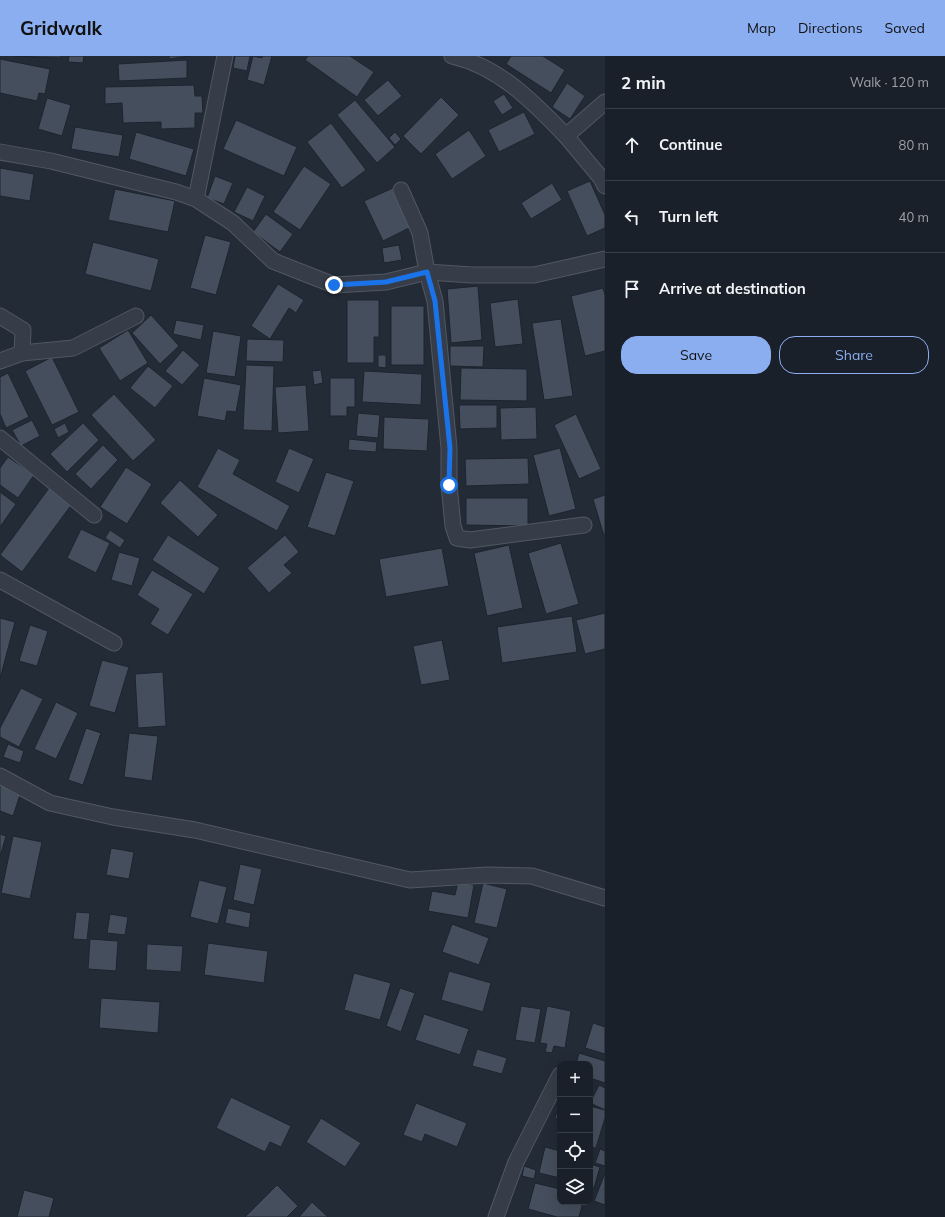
<!DOCTYPE html>
<meta charset="utf-8">
<style>
:root{--surface:#1a2029;--page:#232831;--text:#f1f3f6;--muted:#9fa3a8;--line:#383e46;--accent:#8aaef0}
body{margin:0;font-family:Mulish,sans-serif;background:var(--page);color:var(--text)}
.controls{position:absolute;right:12px;bottom:12px;display:grid;overflow:hidden;border-radius:8px;box-shadow:0 4px 16px #0002}
.controls button{width:36px;height:36px;display:grid;place-items:center;padding:0;border:0;border-bottom:1px solid var(--line);background:var(--surface);color:var(--text);font:20px sans-serif}
.stop{position:absolute;width:12px;height:12px;margin:-9px;border:3px solid #1a73e8;border-radius:50%;background:#fff}
.stop.end{background:#1a73e8;border-color:#fff;box-shadow:0 1px 4px #0008}
.list{margin:0;padding:0;list-style:none}
h2{display:flex;justify-content:space-between;align-items:center;height:52px;margin:0;padding:0 16px;font-size:17px}
h2 small{font-size:13px;font-weight:400;color:var(--muted)}
.list li{display:grid;grid-template-columns:26px 1fr auto;gap:12px;align-items:center;box-sizing:border-box;height:72px;padding:0 16px;border-top:1px solid var(--line)}
.list b{display:block;font-size:15px;white-space:nowrap}
.list em{font-size:13px;font-style:normal;color:var(--muted)}
.actions{display:flex;gap:8px;padding:12px 16px}
.actions a{flex:1;padding:9px 0;border:1px solid var(--accent);border-radius:16px;text-align:center;font-size:14px;color:var(--accent)}
.actions .main{background:var(--accent);color:#111}
.icon{flex:none;width:22px;height:22px;fill:none;stroke:currentColor;stroke-width:2;stroke-linecap:round;stroke-linejoin:round}
.map{position:relative;flex:none;width:605px;height:1161px;overflow:hidden}
header{display:flex;align-items:center;gap:24px;box-sizing:border-box;height:56px;padding:0 20px;background:var(--accent);color:#111}
header strong{font-size:19px}
nav{display:flex;gap:22px;margin-inline-start:auto;font-size:14px}
main{display:flex}
aside{flex:1;background:var(--surface)}
.map>svg:first-child{display:block}
.building{fill:#444e5c;stroke:#1d242f}
.lines{fill:none;stroke-linecap:round;stroke-linejoin:round}
.minor-casing{stroke:#515863;stroke-width:17}
.minor{stroke:#363d48;stroke-width:15}
.route{stroke:#1a73e8;stroke-width:5}
</style>
<header>
<strong>Gridwalk</strong>
<nav><a>Map</a><a>Directions</a><a>Saved</a></nav>
</header>
<main>
<div class="map">
<svg width="605" height="1161" viewBox="0 0 605 1161">
<rect width="100%" height="100%" fill="#232b37"/>
<g class="building">
<polygon points="13,0 61,0 61,2"/>
<polygon points="69,0 84,0 83,7 68,6"/>
<polygon points="169,0 189,0 169,3"/>
<polygon points="235,0 250,0 247,15 233,12"/>
<polygon points="253,0 262,2 262,0 272,0 264,29 247,24"/>
<polygon points="308,0 350,0 374,16 357,41 305,4"/>
<polygon points="511,0 543,0 565,14 551,37 506,8"/>
<polygon points="0,3 50,13 45,38 39,37 37,45 0,37"/>
<polygon points="187,4 187,22 119,25 118,8"/>
<polygon points="388,24 402,40 378,60 364,44"/>
<polygon points="567,27 585,40 570,63 552,51"/>
<polygon points="194,29 195,40 202,40 203,57 195,57 195,72 161,73 161,66 123,67 122,47 105,48 105,31"/>
<polygon points="504,38 513,52 502,59 493,45"/>
<polygon points="441,41 459,59 421,98 403,80"/>
<polygon points="47,42 71,49 62,80 38,73"/>
<polygon points="355,44 395,91 377,107 337,59"/>
<polygon points="524,56 535,78 499,96 488,74"/>
<polygon points="236,64 297,91 284,120 223,93"/>
<polygon points="331,67 366,114 342,132 307,86"/>
<polygon points="75,71 123,79 119,101 71,93"/>
<polygon points="469,74 486,100 452,123 435,98"/>
<polygon points="136,76 194,93 186,120 129,103"/>
<polygon points="395,76 401,83 395,89 389,82"/>
<polygon points="304,110 331,128 300,174 273,156"/>
<polygon points="0,112 34,118 30,145 0,140"/>
<polygon points="215,120 233,127 224,148 207,142"/>
<polygon points="590,125 605,159 605,172 587,180 567,135"/>
<polygon points="552,127 562,144 531,163 521,147"/>
<polygon points="247,131 265,140 253,165 234,156"/>
<polygon points="393,132 411,171 383,185 364,145"/>
<polygon points="115,133 175,145 168,176 108,164"/>
<polygon points="266,158 293,178 280,196 253,176"/>
<polygon points="205,179 231,186 216,239 190,232"/>
<polygon points="93,186 159,203 151,235 85,218"/>
<polygon points="399,189 402,204 384,207 382,192"/>
<polygon points="278,228 304,244 296,257 289,252 270,283 251,270"/>
<polygon points="478,230 482,284 451,287 447,233"/>
<polygon points="603,232 605,239 605,295 585,300 571,240"/>
<polygon points="518,243 523,288 495,291 490,247"/>
<polygon points="347,244 379,244 379,281 374,281 374,307 347,307"/>
<rect x="391" y="250" width="33" height="59"/>
<polygon points="151,259 179,290 160,308 132,277"/>
<polygon points="561,263 573,340 544,344 532,267"/>
<polygon points="176,264 204,269 201,284 173,278"/>
<polygon points="128,274 148,307 120,325 99,292"/>
<polygon points="213,275 241,280 235,321 206,317"/>
<polygon points="247,283 284,284 283,306 246,305"/>
<polygon points="450,290 484,290 483,311 450,310"/>
<polygon points="183,294 200,309 182,329 165,315"/>
<polygon points="378,299 386,299 386,312 378,311"/>
<polygon points="52,301 79,356 52,369 25,315"/>
<polygon points="246,309 274,310 272,375 243,374"/>
<polygon points="148,310 173,330 155,352 130,332"/>
<polygon points="461,312 527,313 527,345 460,344"/>
<polygon points="321,314 323,327 314,329 312,315"/>
<polygon points="364,315 422,318 421,349 362,346"/>
<polygon points="8,317 29,361 6,372 0,358 0,321"/>
<polygon points="204,322 241,329 236,356 227,355 225,365 197,360"/>
<polygon points="330,322 355,322 355,351 347,351 347,360 330,360"/>
<polygon points="306,329 309,375 278,377 275,331"/>
<polygon points="114,338 156,384 133,405 91,359"/>
<polygon points="459,349 497,349 497,372 460,373"/>
<polygon points="536,351 537,383 501,384 500,352"/>
<polygon points="358,357 380,359 378,382 356,380"/>
<polygon points="576,358 601,413 579,423 554,369"/>
<polygon points="384,361 429,363 427,395 383,393"/>
<polygon points="32,364 40,380 21,390 12,374"/>
<polygon points="65,367 69,376 58,382 54,373"/>
<polygon points="83,367 99,384 67,416 50,398"/>
<polygon points="349,383 377,386 376,396 348,394"/>
<polygon points="103,389 118,404 91,433 75,418"/>
<polygon points="218,392 240,404 233,418 290,450 277,475 197,431"/>
<polygon points="289,392 314,403 299,437 275,426"/>
<polygon points="560,392 576,453 549,460 533,399"/>
<polygon points="8,401 34,419 18,442 0,429 0,412"/>
<polygon points="528,402 529,428 466,430 465,403"/>
<polygon points="126,411 152,428 127,468 100,451"/>
<polygon points="326,416 354,425 335,480 307,471"/>
<polygon points="180,424 218,459 198,481 160,447"/>
<polygon points="49,432 72,448 22,516 0,499"/>
<polygon points="0,436 16,448 0,471"/>
<polygon points="605,439 605,480 604,480 593,443"/>
<polygon points="466,442 528,442 528,470 466,469"/>
<polygon points="81,473 110,487 96,517 67,502"/>
<polygon points="110,474 125,484 120,492 105,482"/>
<polygon points="168,479 220,512 204,538 152,504"/>
<polygon points="285,479 299,496 284,509 292,517 269,537 247,512"/>
<polygon points="561,487 579,548 546,558 528,497"/>
<polygon points="509,489 523,552 487,560 474,497"/>
<polygon points="442,492 449,530 386,541 379,503"/>
<polygon points="119,496 140,502 132,530 111,524"/>
<polygon points="152,514 193,538 168,579 150,568 159,553 137,539"/>
<polygon points="605,557 605,593 585,598 576,564"/>
<polygon points="572,560 577,596 502,607 497,571"/>
<polygon points="0,562 15,566 0,623"/>
<polygon points="30,569 48,575 37,610 19,605"/>
<polygon points="442,584 450,624 421,629 413,590"/>
<polygon points="102,604 129,611 115,657 89,650"/>
<polygon points="163,616 166,670 138,672 135,618"/>
<polygon points="21,632 43,643 19,691 0,681 0,672"/>
<polygon points="56,646 78,657 56,703 34,693"/>
<polygon points="86,672 101,677 83,729 68,724"/>
<polygon points="129,677 158,680 152,725 124,721"/>
<polygon points="8,688 24,695 20,707 3,701"/>
<polygon points="0,729 21,736 13,760 0,755"/>
<polygon points="0,778 6,780 0,801"/>
<polygon points="13,780 42,786 30,843 1,837"/>
<polygon points="111,792 134,796 129,823 106,819"/>
<polygon points="240,808 262,813 254,849 233,844"/>
<polygon points="199,824 227,831 218,868 190,861"/>
<polygon points="458,826 474,829 468,862 428,855 432,835 455,839"/>
<polygon points="483,827 507,833 497,872 474,867"/>
<polygon points="228,852 251,857 249,872 225,867"/>
<polygon points="76,856 90,857 87,884 73,883"/>
<polygon points="110,858 128,861 125,879 107,877"/>
<polygon points="452,868 489,882 479,909 442,896"/>
<polygon points="90,883 118,885 116,915 88,913"/>
<polygon points="208,887 268,895 264,927 204,919"/>
<polygon points="147,888 183,890 181,916 146,914"/>
<polygon points="449,915 491,927 483,956 441,944"/>
<polygon points="354,917 391,927 380,964 344,954"/>
<polygon points="400,932 415,937 401,976 386,970"/>
<polygon points="101,942 160,946 158,977 99,972"/>
<polygon points="521,950 541,953 535,987 515,984"/>
<polygon points="547,950 571,955 565,992 554,990 552,997 545,996 547,988 540,987"/>
<polygon points="424,958 469,973 460,999 415,984"/>
<polygon points="593,967 605,971 605,998 585,992"/>
<polygon points="477,993 507,1002 502,1018 472,1010"/>
<polygon points="579,997 605,1005 605,1027 590,1022 590,1008 576,1008"/>
<polygon points="599,1029 605,1032 605,1054 590,1047"/>
<polygon points="231,1041 291,1070 281,1091 270,1086 265,1096 216,1072"/>
<polygon points="416,1047 467,1067 457,1091 425,1078 422,1086 403,1079"/>
<polygon points="590,1050 605,1054 605,1062 596,1092 590,1091"/>
<polygon points="557,1055 560,1056 560,1064 555,1062"/>
<polygon points="321,1062 361,1087 345,1111 306,1086"/>
<polygon points="560,1069 560,1082 557,1081"/>
<polygon points="545,1091 560,1095 560,1122 539,1117"/>
<polygon points="600,1093 605,1095 605,1110 595,1107"/>
<polygon points="590,1108 600,1111 594,1132 590,1131"/>
<polygon points="524,1110 536,1114 534,1123 522,1120"/>
<polygon points="605,1117 605,1149 594,1145"/>
<polygon points="535,1127 560,1133 560,1146 583,1146 579,1161 557,1161 528,1153"/>
<polygon points="277,1129 298,1150 287,1161 245,1161"/>
<polygon points="24,1134 54,1142 49,1161 17,1161"/>
<polygon points="312,1146 328,1161 299,1161"/>
</g>
<g class="lines">
<defs>
<g id="minor">
<path d="M 452,0 C 500,11 533,46 566,80 L 605,46"/>
<polyline points="566,80 601,122 605,130"/>
<polyline points="0,96 51,105 176,136 196,143 233,167 273,205 334,229 386,226 427,216 472,219 534,219 605,203"/>
<polyline points="401,134 420,177 427,216 435,245 449,392 449,429 453,470 457,482 470,484 584,469"/>
<polyline points="196,143 225,0"/>
<polyline points="0,260 23,274 22,297"/>
<polyline points="0,305 22,297 73,292 136,260"/>
<polyline points="0,382 94,459"/>
<polyline points="0,524 114,587"/>
<polyline points="0,720 50,747 113,761 195,774 410,824 487,819 532,820 605,842"/>
<polyline points="496,1161 516,1106 560,1019"/>
</g>
</defs>
<use href="#minor" class="minor-casing"/>
<use href="#minor" class="minor"/>
</g>
<g class="lines">
<polyline class="route" points="334,229 386,226 427,216 435,245 450,392 449,429"/>
</g>
</svg>
<div class="controls">
<button>+</button>
<button>−</button>
<button><svg class="icon" aria-label="locate" viewBox="0 0 24 24"><circle cx="12" cy="12" r="6"/><path d="M12 2v4M12 18v4M2 12h4M18 12h4"/></svg></button>
<button><svg class="icon" aria-label="layers" viewBox="0 0 24 24"><path d="M12 4l9 5-9 5-9-5zM3 14l9 5 9-5"/></svg></button>
</div>
<div class="stop" style="left:449px;top:429px"></div>
<div class="stop end" style="left:334px;top:229px"></div>
</div>
<aside>
<h2>2 min<small>Walk · 120 m</small></h2>
<ul class="list">
<li><svg class="icon" aria-label="ahead" viewBox="0 0 24 24"><path d="M12 20V5M6 11l6-6 6 6"/></svg><div><b>Continue</b></div><em>80 m</em></li>
<li><svg class="icon" aria-label="left" viewBox="0 0 24 24"><path d="M17 20v-9H6M10 6l-5 5 5 5"/></svg><div><b>Turn left</b></div><em>40 m</em></li>
<li><svg class="icon" aria-label="arrive" viewBox="0 0 24 24"><path d="M6 21V4h12l-3 4 3 4H6"/></svg><div><b>Arrive at destination</b></div></li>
</ul>
<div class="actions"><a class="main">Save</a><a>Share</a></div>
</aside>
</main>
